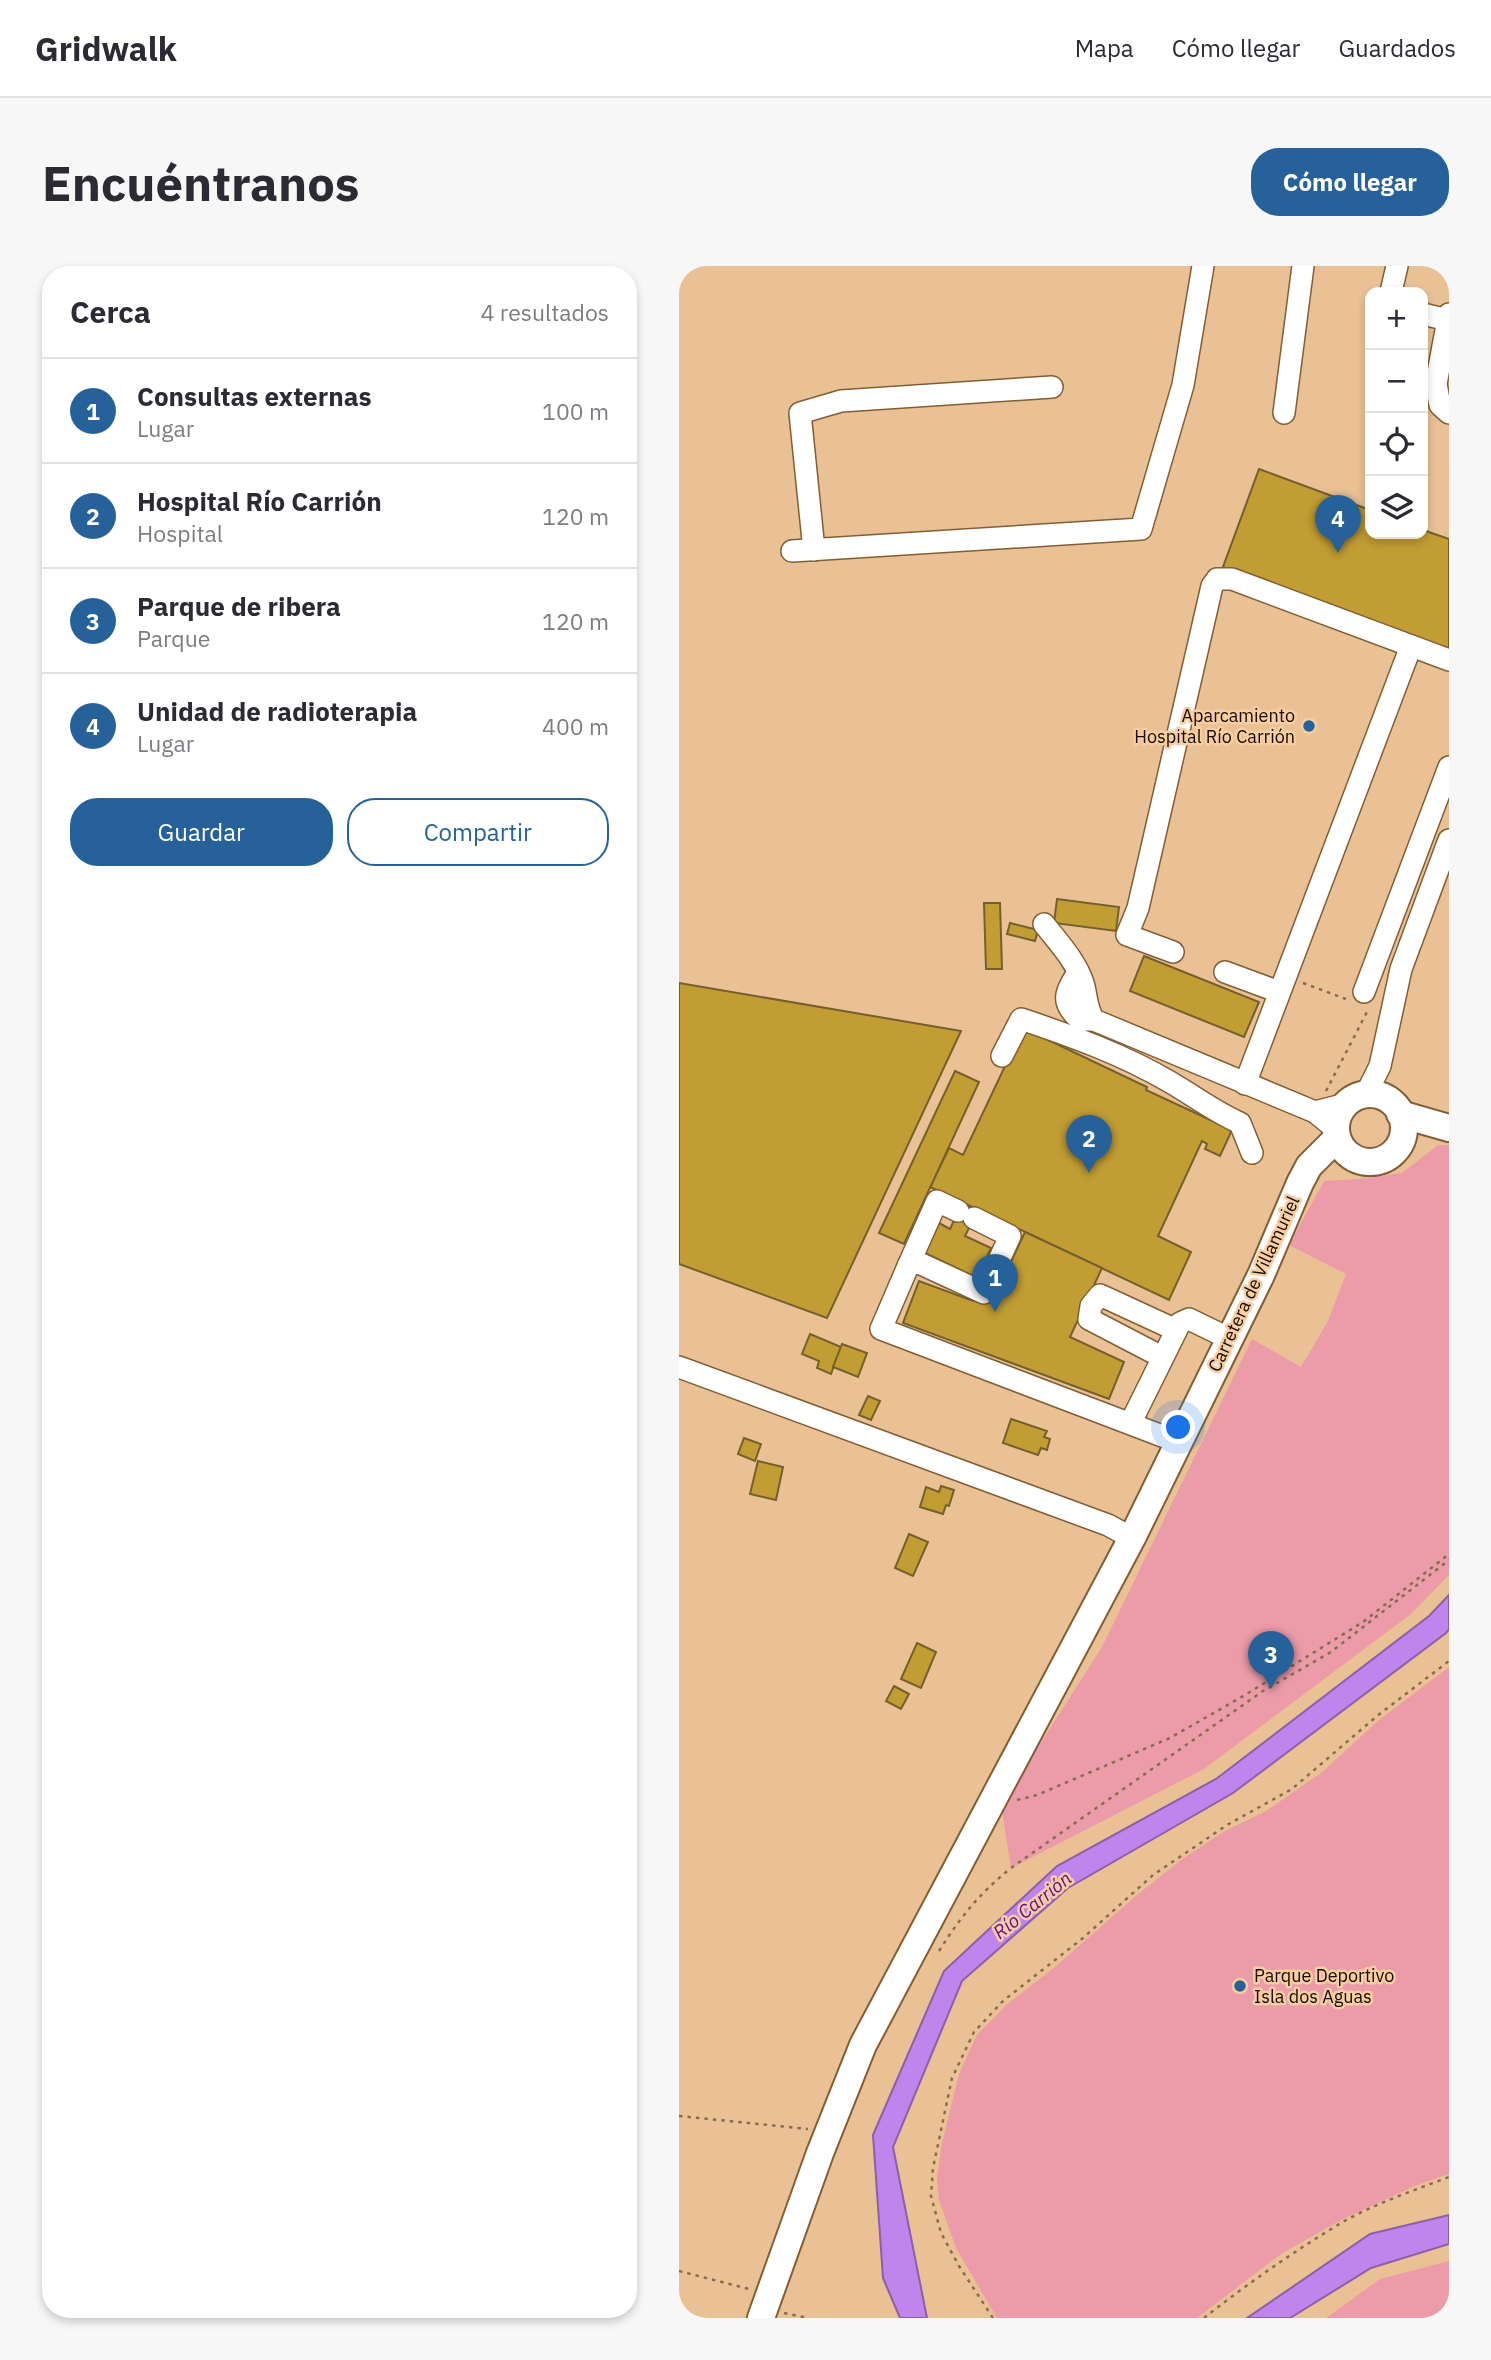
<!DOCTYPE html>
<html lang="es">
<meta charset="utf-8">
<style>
:root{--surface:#fff;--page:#f7f7f7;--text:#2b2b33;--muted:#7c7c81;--line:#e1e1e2;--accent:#266299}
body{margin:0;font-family:"IBM Plex Sans",sans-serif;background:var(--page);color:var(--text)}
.controls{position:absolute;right:21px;top:21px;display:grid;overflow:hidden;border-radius:14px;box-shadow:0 4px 10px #0003}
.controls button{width:63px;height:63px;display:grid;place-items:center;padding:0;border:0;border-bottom:2px solid var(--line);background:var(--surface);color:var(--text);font:35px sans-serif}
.you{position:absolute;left:500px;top:1162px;width:24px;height:24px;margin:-18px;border:5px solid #fff;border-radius:50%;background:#1a73e8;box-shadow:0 0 0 10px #1a73e833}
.badge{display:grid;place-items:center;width:46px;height:46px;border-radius:50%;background:var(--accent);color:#fff;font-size:23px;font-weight:700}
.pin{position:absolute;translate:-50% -58px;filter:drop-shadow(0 2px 4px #0008)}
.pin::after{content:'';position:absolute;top:37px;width:24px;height:21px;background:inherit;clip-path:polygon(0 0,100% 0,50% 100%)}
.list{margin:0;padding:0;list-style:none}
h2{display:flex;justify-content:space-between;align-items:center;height:91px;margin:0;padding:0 28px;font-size:30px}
h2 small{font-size:23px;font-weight:400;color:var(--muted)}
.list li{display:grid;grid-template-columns:46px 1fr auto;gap:21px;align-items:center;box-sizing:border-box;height:105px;padding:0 28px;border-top:2px solid var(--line)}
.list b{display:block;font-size:26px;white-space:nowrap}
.list p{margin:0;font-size:23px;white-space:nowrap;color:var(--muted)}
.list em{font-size:23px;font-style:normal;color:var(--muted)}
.actions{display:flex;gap:14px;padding:21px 28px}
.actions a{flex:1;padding:16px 0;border:2px solid var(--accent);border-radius:28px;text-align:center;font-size:24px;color:var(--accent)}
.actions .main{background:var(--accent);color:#fff}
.icon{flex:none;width:38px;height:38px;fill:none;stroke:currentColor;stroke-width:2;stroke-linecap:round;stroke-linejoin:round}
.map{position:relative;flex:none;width:770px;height:2052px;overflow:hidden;border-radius:28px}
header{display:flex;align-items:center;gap:42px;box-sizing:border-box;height:98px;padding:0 35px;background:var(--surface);border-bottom:2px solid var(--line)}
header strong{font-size:33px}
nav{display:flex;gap:38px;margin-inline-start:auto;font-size:24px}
.intro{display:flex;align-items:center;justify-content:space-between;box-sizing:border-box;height:168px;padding:0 42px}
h1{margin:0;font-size:49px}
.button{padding:18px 32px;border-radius:28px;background:var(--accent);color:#fff;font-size:24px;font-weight:700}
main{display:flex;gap:42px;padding:0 42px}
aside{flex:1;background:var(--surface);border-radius:28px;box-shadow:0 4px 10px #0003}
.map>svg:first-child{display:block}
.green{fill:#ec9ba8}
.water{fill:#c084ed;stroke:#8d5fa6;stroke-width:2}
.building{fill:#c29d34;stroke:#73602c;stroke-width:2}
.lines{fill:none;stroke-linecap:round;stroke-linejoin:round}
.minor-casing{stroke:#825e34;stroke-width:24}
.major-casing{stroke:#825e34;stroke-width:30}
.path{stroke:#886c50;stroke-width:2.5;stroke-dasharray:3.5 5;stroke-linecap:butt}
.minor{stroke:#fff;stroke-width:21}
.major{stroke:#fff;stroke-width:26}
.poi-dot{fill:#266299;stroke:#f7cea1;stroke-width:2.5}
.labels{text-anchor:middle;stroke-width:5;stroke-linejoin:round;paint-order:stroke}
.poi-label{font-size:18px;fill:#170a00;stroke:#f7cea1;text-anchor:end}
.street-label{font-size:18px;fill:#170a00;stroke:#f7cea1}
.water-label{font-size:19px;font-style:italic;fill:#630e8f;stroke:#f7cea1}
</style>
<header>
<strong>Gridwalk</strong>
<nav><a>Mapa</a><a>Cómo llegar</a><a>Guardados</a></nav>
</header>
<div class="intro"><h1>Encuéntranos</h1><a class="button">Cómo llegar</a></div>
<main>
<aside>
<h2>Cerca<small>4 resultados</small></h2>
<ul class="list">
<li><span class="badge">1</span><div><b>Consultas externas</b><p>Lugar</p></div><em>100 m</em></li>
<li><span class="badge">2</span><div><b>Hospital Río Carrión</b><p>Hospital</p></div><em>120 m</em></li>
<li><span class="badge">3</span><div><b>Parque de ribera</b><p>Parque</p></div><em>120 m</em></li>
<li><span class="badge">4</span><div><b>Unidad de radioterapia</b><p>Lugar</p></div><em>400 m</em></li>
</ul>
<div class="actions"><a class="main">Guardar</a><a>Compartir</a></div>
</aside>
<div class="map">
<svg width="770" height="2052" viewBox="0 0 770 2052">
<rect width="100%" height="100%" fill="#eac195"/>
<g class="green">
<polygon points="759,879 770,879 770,1309 732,1348 525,1503 332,1602 322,1539 423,1381 573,1073 622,1101 649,1055 667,1008 610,979 645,915 680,913 723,907"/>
<polygon points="770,1401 770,1908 738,1919 662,1954 602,1988 518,2052 318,2052 277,1982 260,1934 258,1911 263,1877 280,1808 298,1769 327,1739 376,1701 458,1629 502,1594 544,1566 587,1545 642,1507 700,1454"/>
<polygon points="770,1995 770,2052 647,2052 701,2013"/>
</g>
<g class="water">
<polygon points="770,1329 770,1363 767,1367 554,1527 389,1622 283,1715 214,1881 248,2052 221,2052 204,2012 194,1869 265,1705 378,1600 537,1513 750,1350"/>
<polygon points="770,1949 770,1978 692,2002 611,2052 568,2052 691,1968"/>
</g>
<g class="building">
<polygon points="580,203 691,244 691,268 744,268 744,264 770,273 770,385 544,301"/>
<polygon points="378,633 440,641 437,665 375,657"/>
<polygon points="305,637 321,637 323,703 307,703"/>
<polygon points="331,657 359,664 356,675 328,668"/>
<polygon points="465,690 580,736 565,771 451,725"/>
<polygon points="0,717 282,765 148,1052 0,998"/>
<polygon points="344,762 468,821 467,824 553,864 541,890 526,883 528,878 523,875 479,970 512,986 490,1034 251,921 270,882 284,889"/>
<polygon points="276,805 300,816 225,978 200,967"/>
<polygon points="283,937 299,944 286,970 312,982 298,1012 246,987 260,957 271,963"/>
<polygon points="346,966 423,1002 391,1071 445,1096 430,1133 224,1057 240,1015 294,1035 297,1026 314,1034"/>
<polygon points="131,1068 162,1081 152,1108 138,1102 140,1095 123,1088"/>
<polygon points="163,1078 188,1087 179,1111 154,1101"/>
<polygon points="189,1130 201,1135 192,1154 180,1149"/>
<polygon points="332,1153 368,1165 365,1171 371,1173 368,1184 362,1182 359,1189 324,1177"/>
<polygon points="65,1172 82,1178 76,1195 59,1188"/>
<polygon points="79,1195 104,1201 97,1234 71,1228"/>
<polygon points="262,1220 275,1224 270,1240 267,1239 264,1248 241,1241 247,1221 260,1226"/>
<polygon points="230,1268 249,1276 234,1310 216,1302"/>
<polygon points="238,1377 257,1386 242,1422 222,1413"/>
<polygon points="215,1420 230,1428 222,1443 207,1435"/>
</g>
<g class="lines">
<defs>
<g id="minor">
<polyline points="712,26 718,0"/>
<polyline points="744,48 769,54"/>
<polyline points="770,48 757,118 761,139 770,147"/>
<polyline points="605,147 624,0"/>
<polyline points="135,284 121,147 162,135 373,121"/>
<polyline points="113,285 462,263 504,119 524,0"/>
<path d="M 365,658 C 379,676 397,695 404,717 C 408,730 407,743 415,754 L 636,846 L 657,863"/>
<polyline points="494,686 448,669 459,642 533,320 538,313 553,313 770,394"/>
<polyline points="546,706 600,726"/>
<path d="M 399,707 C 385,727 382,737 401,754 L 415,754"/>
<polyline points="685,726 770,501"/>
<path d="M 323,790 L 342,753 C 393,770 445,789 491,816 C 515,830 536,846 561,857 L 573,887"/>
<polyline points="566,818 732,380"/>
<polyline points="687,828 701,800 722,703 770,574"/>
<polyline points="636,846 667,838"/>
<polyline points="279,945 258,935 230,998 240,997 305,1027 331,970 295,952"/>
<polyline points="230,998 202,1063 499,1176"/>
<polyline points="483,1091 410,1053 412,1040 421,1029 497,1064"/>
<polyline points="0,1101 429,1259 453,1272"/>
<polyline points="452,1156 501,1057 510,1053 551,1073"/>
</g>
<g id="major">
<circle cx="691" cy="862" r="34"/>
<polyline points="721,848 770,862"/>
<polyline points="82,2052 141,1887 184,1779 453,1272 582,1009 621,917 630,900 658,872"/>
</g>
</defs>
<use href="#minor" class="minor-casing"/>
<use href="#major" class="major-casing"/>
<g class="path">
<polyline points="624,717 667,733"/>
<polyline points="647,825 689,744"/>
<polyline points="338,1534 358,1529 491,1472 566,1429 684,1356 770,1288"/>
<path d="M 260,1685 C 282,1650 300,1628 332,1602 L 584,1425 L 652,1386 L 770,1294"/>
<polyline points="0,1850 129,1863"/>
<polyline points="0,2005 70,2023"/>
<polyline points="105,2047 129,2052"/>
<polyline points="314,2052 280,2000 262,1967 252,1930 254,1902 273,1812 295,1766 324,1735 404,1672 474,1609 548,1559 613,1523 698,1450 770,1395"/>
<path d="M 525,2052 C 568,2018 614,1986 662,1957 C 695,1938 733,1925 770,1911"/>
</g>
<use href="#minor" class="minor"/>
<use href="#major" class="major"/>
</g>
<g class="poi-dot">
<circle cx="630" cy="460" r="7"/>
<circle cx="561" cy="1720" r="7"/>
</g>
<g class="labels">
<g class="poi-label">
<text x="616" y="456">Aparcamiento<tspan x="616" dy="21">Hospital Río Carrión</tspan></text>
<text x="575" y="1716" text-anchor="start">Parque Deportivo<tspan x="575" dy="21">Isla dos Aguas</tspan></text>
</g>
<g class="street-label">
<text transform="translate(575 1018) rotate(-65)" y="6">Carretera de Villamuriel</text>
</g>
<g class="water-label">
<text transform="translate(353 1639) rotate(-39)" y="7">Río Carrión</text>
</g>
</g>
</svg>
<div class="controls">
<button>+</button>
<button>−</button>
<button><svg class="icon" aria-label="locate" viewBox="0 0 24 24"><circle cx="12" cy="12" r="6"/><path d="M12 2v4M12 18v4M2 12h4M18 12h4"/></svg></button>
<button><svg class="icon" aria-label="layers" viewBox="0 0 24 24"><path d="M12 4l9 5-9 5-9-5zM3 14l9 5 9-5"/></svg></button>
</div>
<div class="you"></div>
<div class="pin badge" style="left:316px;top:1046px">1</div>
<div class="pin badge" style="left:410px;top:907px">2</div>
<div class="pin badge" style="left:592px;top:1423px">3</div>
<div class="pin badge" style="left:659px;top:287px">4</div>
</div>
</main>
